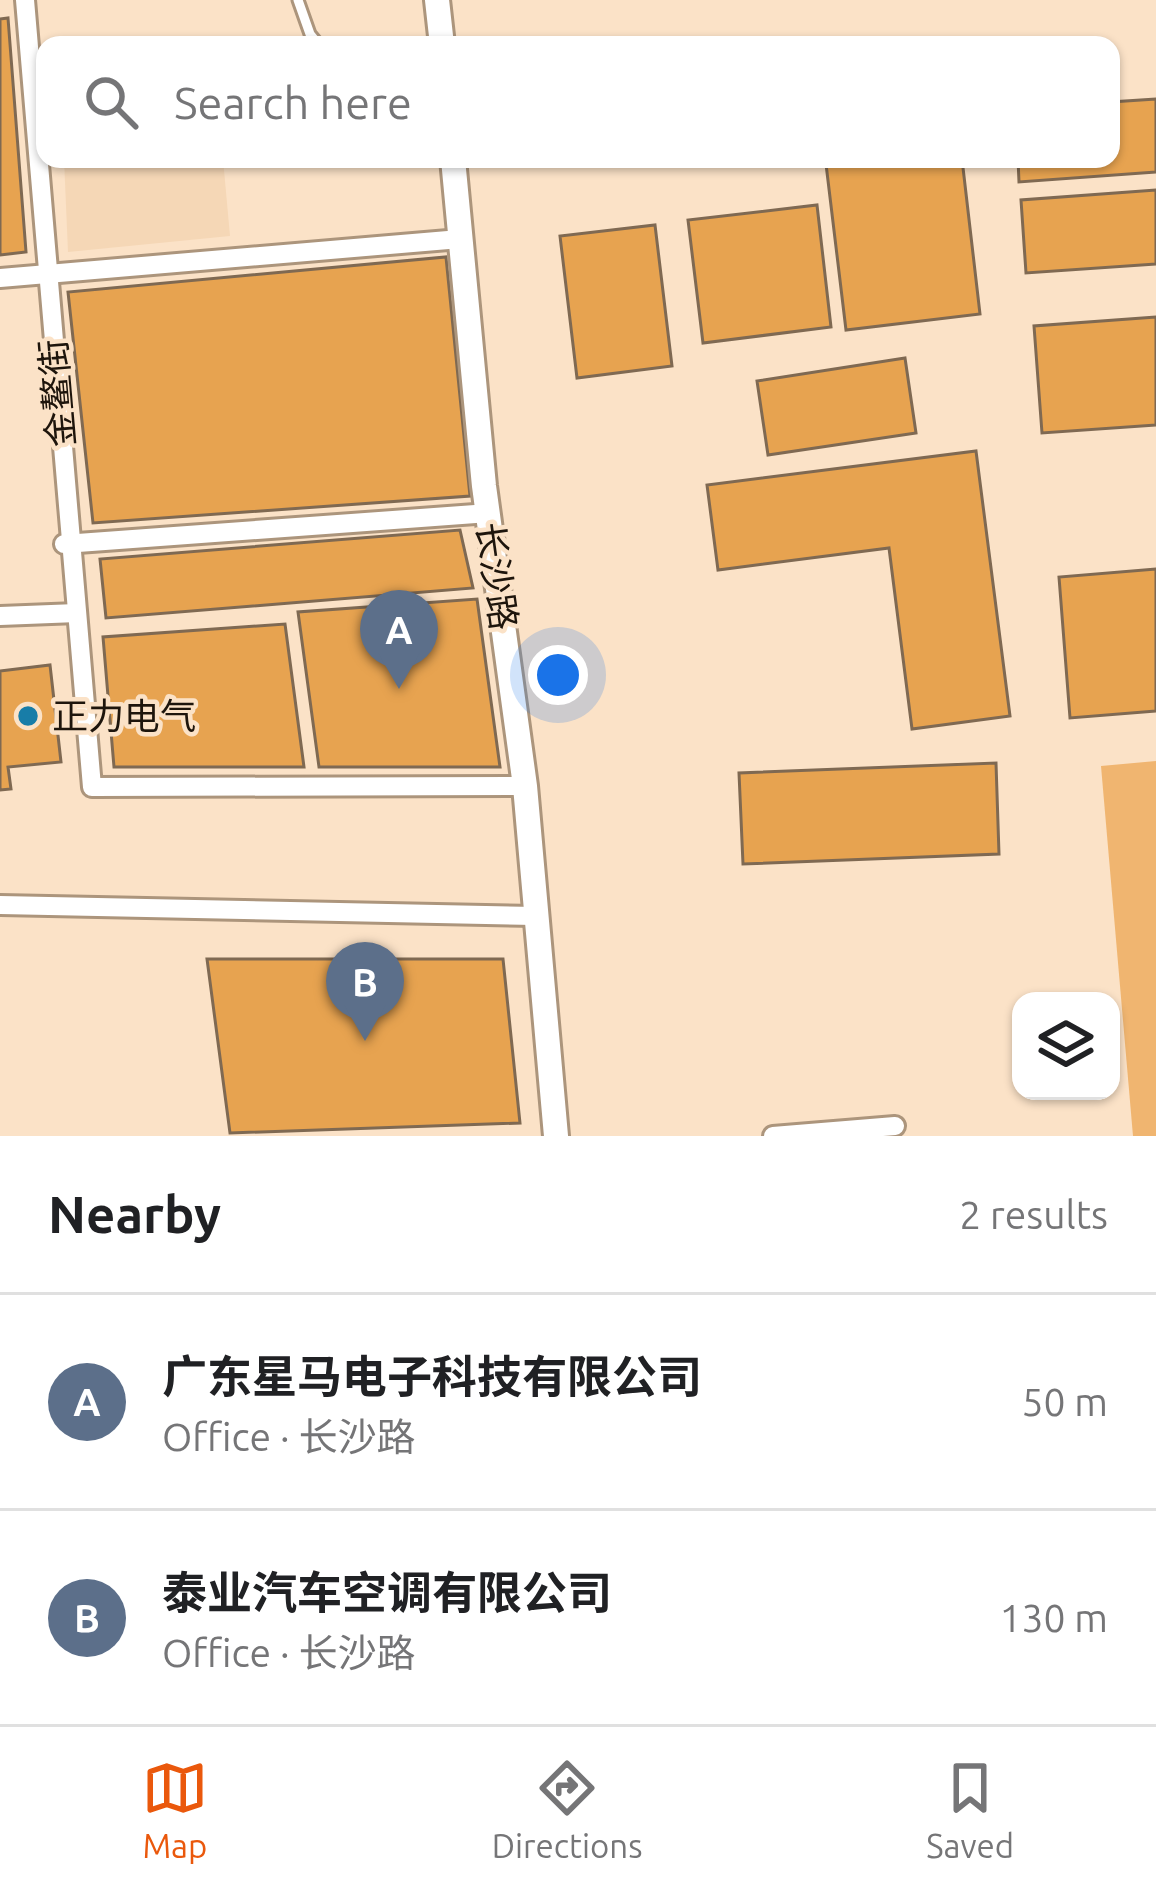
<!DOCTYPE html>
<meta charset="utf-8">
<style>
:root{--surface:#fff;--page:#f2f2f2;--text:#202124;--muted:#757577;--line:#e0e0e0;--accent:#ea580c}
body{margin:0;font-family:Ubuntu,"Noto Sans SC",sans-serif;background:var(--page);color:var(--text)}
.controls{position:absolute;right:36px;bottom:36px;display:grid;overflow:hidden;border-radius:24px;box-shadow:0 3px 9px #0004}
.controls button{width:108px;height:108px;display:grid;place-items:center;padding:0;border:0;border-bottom:3px solid var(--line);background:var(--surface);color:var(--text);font:60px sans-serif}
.you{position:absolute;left:558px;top:675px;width:42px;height:42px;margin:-30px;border:9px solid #fff;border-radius:50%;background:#1a73e8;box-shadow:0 0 0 18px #1a73e833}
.badge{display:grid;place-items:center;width:78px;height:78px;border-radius:50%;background:var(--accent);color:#fff;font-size:39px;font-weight:700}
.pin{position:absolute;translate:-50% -99px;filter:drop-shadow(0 3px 6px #0008)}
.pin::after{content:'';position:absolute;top:63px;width:42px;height:36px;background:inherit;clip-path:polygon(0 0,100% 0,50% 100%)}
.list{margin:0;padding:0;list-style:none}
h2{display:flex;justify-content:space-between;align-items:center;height:156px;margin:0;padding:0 48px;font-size:51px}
h2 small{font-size:39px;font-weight:400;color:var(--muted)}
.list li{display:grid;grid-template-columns:78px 1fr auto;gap:36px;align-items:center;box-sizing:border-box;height:216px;padding:0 48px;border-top:3px solid var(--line)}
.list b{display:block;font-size:45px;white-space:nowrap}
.list p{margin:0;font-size:39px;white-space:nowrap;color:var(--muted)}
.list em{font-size:39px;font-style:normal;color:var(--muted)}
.icon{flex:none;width:66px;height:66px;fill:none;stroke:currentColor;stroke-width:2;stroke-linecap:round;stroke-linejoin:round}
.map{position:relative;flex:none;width:1156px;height:1136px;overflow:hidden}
.search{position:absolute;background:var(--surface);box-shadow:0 3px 9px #0004;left:36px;right:36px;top:36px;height:132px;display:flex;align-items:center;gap:30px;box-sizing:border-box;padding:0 42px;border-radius:24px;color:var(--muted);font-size:45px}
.sheet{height:588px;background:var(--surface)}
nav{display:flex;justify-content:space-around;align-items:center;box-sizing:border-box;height:168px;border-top:3px solid var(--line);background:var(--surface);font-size:33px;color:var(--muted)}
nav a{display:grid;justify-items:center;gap:6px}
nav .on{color:var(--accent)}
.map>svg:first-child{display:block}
.built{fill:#f5d7b6}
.green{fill:#f0b570}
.building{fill:#e7a350;stroke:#7f6952;stroke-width:3}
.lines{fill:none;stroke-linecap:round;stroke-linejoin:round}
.lane-casing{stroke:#ac957c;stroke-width:15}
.street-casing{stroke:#ac957c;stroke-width:24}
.secondary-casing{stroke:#ac957c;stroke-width:30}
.lane{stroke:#fff;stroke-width:9}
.street{stroke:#fff;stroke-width:18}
.secondary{stroke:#fff;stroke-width:24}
.poi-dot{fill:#187da8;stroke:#fbe2c7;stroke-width:4.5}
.labels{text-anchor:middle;stroke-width:9;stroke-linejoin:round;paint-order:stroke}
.street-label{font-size:36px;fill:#1e150c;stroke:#fbe2c7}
.poi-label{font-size:36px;fill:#1e150c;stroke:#fbe2c7;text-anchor:start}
</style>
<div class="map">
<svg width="1156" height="1136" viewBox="0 0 1156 1136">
<rect width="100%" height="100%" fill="#fbe2c7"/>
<polygon class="built" points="64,159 223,159 230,236 68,252"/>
<polygon class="green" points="1156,761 1156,1136 1133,1136 1101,766"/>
<g class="building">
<polygon points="8,18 26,252 0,255 0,19"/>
<polygon points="1156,99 1156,172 1019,182 1018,159 1111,159 1111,102"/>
<polygon points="871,159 962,159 980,314 846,330 826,164"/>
<polygon points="1156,190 1156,264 1026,273 1021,200"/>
<polygon points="817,205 831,327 703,343 688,220"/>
<polygon points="655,225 672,366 577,378 560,236"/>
<polygon points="446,257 470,496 93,523 68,292"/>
<polygon points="1156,317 1156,425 1042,433 1034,326"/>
<polygon points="905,358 916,433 768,455 757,381"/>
<polygon points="976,451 1010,716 912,729 889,548 718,570 707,485"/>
<polygon points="460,530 473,588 106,618 100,559"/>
<polygon points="1156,569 1156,711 1070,718 1059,577"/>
<polygon points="477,599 500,767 319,767 298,612"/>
<polygon points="285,624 304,767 114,767 103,637"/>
<polygon points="50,665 61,762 8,767 11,789 0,790 0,671"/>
<polygon points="996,763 999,854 743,864 739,773"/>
<polygon points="207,959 503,959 520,1123 230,1133"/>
</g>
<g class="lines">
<defs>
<polyline id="lane" points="298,0 310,34 319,45"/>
<g id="street">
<polyline points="25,0 92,787 525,786"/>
<polyline points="0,278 460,239"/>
<polyline points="64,544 489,513"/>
<polyline points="0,616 77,613"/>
<polyline points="0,905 535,916"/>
<polyline points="773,1136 895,1126"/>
</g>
<g id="secondary">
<polyline points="437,0 442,45"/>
<polyline points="453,159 484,486 525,786 556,1136"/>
</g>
</defs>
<use href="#lane" class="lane-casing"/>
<use href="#street" class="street-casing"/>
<use href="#secondary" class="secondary-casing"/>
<use href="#lane" class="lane"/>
<use href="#street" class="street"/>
<use href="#secondary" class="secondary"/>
</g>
<circle class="poi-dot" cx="28" cy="716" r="12"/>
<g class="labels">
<g class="street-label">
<text transform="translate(57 393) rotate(-95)" y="13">金鳌街</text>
<text transform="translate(497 576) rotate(82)" y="13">长沙路</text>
</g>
<g class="poi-label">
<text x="52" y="729">正力电气</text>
</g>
</g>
</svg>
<div class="controls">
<button><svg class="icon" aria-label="layers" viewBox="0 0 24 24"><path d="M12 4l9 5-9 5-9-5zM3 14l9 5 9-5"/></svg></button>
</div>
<div class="you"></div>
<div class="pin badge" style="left:399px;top:689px;background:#5c6f8a">A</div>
<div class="pin badge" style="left:365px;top:1041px;background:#5c6f8a">B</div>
<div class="search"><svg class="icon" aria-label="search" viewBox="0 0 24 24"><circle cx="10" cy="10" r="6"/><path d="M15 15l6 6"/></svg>Search here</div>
</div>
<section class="sheet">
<h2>Nearby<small>2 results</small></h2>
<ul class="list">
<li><span class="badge" style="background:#5c6f8a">A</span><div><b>广东星马电子科技有限公司</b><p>Office · 长沙路</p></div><em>50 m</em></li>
<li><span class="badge" style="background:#5c6f8a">B</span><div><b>泰业汽车空调有限公司</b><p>Office · 长沙路</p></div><em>130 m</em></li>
</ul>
</section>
<nav>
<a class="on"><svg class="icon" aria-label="map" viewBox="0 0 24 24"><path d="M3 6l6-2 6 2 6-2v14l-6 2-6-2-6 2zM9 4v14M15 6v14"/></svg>Map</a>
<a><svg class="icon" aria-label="directions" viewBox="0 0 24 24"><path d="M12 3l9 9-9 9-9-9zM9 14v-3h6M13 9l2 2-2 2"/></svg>Directions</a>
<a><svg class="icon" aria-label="saved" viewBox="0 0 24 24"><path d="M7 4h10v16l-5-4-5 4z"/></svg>Saved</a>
</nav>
